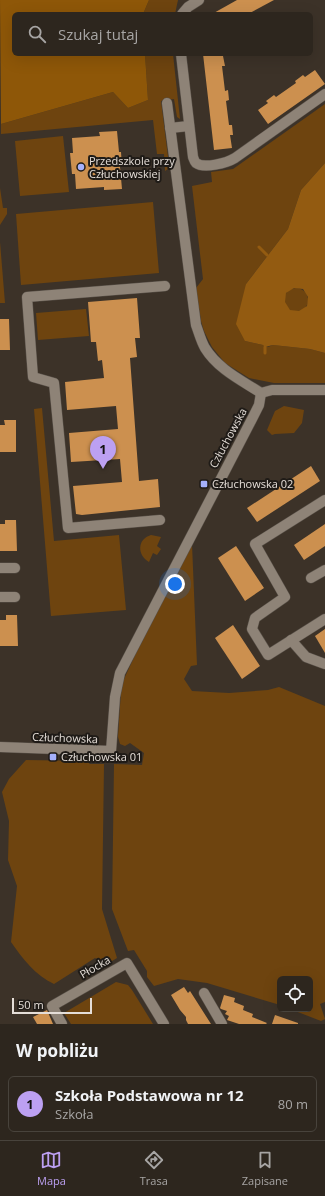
<!DOCTYPE html>
<html lang="pl">
<meta charset="utf-8">
<style>
:root{--surface:#2d261e;--page:#39322b;--text:#f1f3f6;--muted:#a7a5a4;--line:#48433c;--accent:#bca0f2}
body{margin:0;font-family:"Open Sans",sans-serif;background:var(--page);color:var(--text)}
.controls{position:absolute;right:12px;bottom:12px;display:grid;overflow:hidden;border-radius:6px;box-shadow:0 4px 16px #0002}
.controls button{width:36px;height:36px;display:grid;place-items:center;padding:0;border:0;border-bottom:1px solid var(--line);background:var(--surface);color:var(--text);font:20px sans-serif}
.scale{position:absolute;left:12px;bottom:10px;width:80px;box-sizing:border-box;padding-left:4px;border:2px solid #e5ded8;border-top:0;font-size:11px;line-height:14px;white-space:nowrap;color:#e5ded8;-webkit-text-stroke:3px #1f1b17;paint-order:stroke}
.you{position:absolute;left:175px;top:584px;width:14px;height:14px;margin:-10px;border:3px solid #fff;border-radius:50%;background:#1a73e8;box-shadow:0 0 0 6px #1a73e833}
.badge{display:grid;place-items:center;width:26px;height:26px;border-radius:50%;background:var(--accent);color:#111;font-size:13px;font-weight:700}
.pin{position:absolute;translate:-50% -33px;filter:drop-shadow(0 1px 2px #0008)}
.pin::after{content:'';position:absolute;top:21px;width:14px;height:12px;background:inherit;clip-path:polygon(0 0,100% 0,50% 100%)}
.list{margin:0;padding:0;list-style:none}
h2{display:flex;justify-content:space-between;align-items:center;height:52px;margin:0;padding:0 16px;font-size:17px}
h2 small{font-size:13px;font-weight:400;color:var(--muted)}
.list li{display:grid;grid-template-columns:26px 1fr auto;gap:12px;align-items:center;box-sizing:border-box;height:56px;margin:0 8px 8px;padding:0 8px;border:1px solid var(--line);border-radius:6px}
.list b{display:block;font-size:15px;white-space:nowrap}
.list p{margin:0;font-size:13px;white-space:nowrap;color:var(--muted)}
.list em{font-size:13px;font-style:normal;color:var(--muted)}
.icon{flex:none;width:22px;height:22px;fill:none;stroke:currentColor;stroke-width:2;stroke-linecap:round;stroke-linejoin:round}
.map{position:relative;flex:none;width:325px;height:1024px;overflow:hidden}
.search{position:absolute;background:var(--surface);box-shadow:0 4px 16px #0002;left:12px;right:12px;top:12px;height:44px;display:flex;align-items:center;gap:10px;box-sizing:border-box;padding:0 14px;border-radius:6px;color:var(--muted);font-size:15px}
.sheet{height:116px;background:var(--surface)}
nav{display:flex;justify-content:space-around;align-items:center;box-sizing:border-box;height:56px;border-top:1px solid var(--line);background:var(--surface);font-size:11px;color:var(--muted)}
nav a{display:grid;justify-items:center;gap:2px}
nav .on{color:var(--accent)}
.map>svg:first-child{display:block}
.green{fill:#6e440f}
.forest{fill:#8e5708}
.water{fill:#935b11;fill-rule:evenodd}
.lines{fill:none;stroke-linecap:round;stroke-linejoin:round}
.stream{stroke:#935b11;stroke-width:3}
.building{fill:#cc904f}
.minor-casing{stroke:#595149;stroke-width:11}
.minor{stroke:#8e8377;stroke-width:10}
.poi-dot{fill:#a6b1fc;stroke:#1f1b17;stroke-width:1.5}
.labels{text-anchor:middle;stroke-width:4;stroke-linejoin:round;paint-order:stroke}
.poi-label{font-size:11px;fill:#e5ded8;stroke:#1f1b17;text-anchor:start}
.street-label{font-size:11px;fill:#e5ded8;stroke:#1f1b17}
</style>
<div class="map">
<svg width="325" height="1024" viewBox="0 0 325 1024">
<rect width="100%" height="100%" fill="#3c3228"/>
<g class="green">
<polygon points="149,0 178,0 175,14 143,14"/>
<polygon points="145,54 173,54 180,119 177,117 174,99 161,101 169,165 168,169 165,171 164,154 157,154 153,120 1,134 1,124 113,92 128,108 148,100"/>
<polygon points="325,104 325,163 301,190 288,229 246,284 245,341 263,345 268,347 273,345 310,349 325,353 325,383 274,383 249,378 225,363 212,347 204,331 201,321 196,288 203,279 192,186 212,182 211,172 233,169"/>
<polygon points="63,136 69,192 20,196 15,141"/>
<polygon points="0,188 3,208 7,208 7,214 0,225"/>
<polygon points="153,202 159,273 21,285 16,214"/>
<polygon points="0,242 5,303 0,303"/>
<circle cx="296" cy="300" r="12"/>
<polygon points="86,309 89,336 38,340 36,313"/>
<polygon points="284,406 304,410 302,423 294,433 275,434 272,435 267,430 275,411"/>
<polygon points="42,408 54,541 119,535 126,610 51,616 34,409"/>
<path d="M 151,535 L 161,537 L 157,546 L 161,549 L 157,555 L 153,553 L 149,562 C 137,555 137,539 151,535 Z"/>
<polygon points="192,544 197,665 191,666 184,679 192,691 229,693 268,690 279,687 325,706 325,1002 320,1004 325,1019 321,1021 290,1009 310,1009 310,979 280,979 280,1005 207,983 178,979 154,986 147,977 147,971 134,950 128,951 112,909 114,764 142,765 144,753 130,743 125,746 120,744 118,737 121,691 124,679 136,653"/>
<path d="M 26,760 L 86,761 L 90,764 L 104,764 L 102,909 L 117,958 L 107,964 L 95,958 L 54,984 C 36,976 22,958 11,942 L 17,886 L 8,860 L 9,821 L 2,792 L 9,779 Z"/>
<polygon points="116,982 128,985 132,990 153,1024 71,1024 64,1013"/>
</g>
<polygon class="forest" points="0,0 149,0 143,14 14,14 14,54 145,54 148,100 128,108 113,92 1,124"/>
<path class="water" d="M 325,163 L 325,353 L 310,349 L 273,345 L 265,347 L 263,345 L 245,341 L 236,324 L 246,284 L 288,229 L 301,190 ZM 294,288 L 303,289 L 308,297 L 307,306 L 299,311 L 290,310 L 285,302 L 286,293 Z"/>
<g class="lines">
<g class="stream">
<polyline points="259,247 267,255"/>
<polyline points="265,347 265,353"/>
</g>
</g>
<g class="building">
<polygon points="237,0 274,0 248,14 212,14"/>
<polygon points="203,54 220,54 221,56 223,56 225,66 222,66 225,91 228,90 229,100 226,101 229,125 232,125 233,135 230,135 232,148 214,150"/>
<polygon points="315,70 325,84 268,124 258,110 268,103 266,101 274,95 276,97 296,83 295,81 303,75 305,77"/>
<polygon points="117,131 119,152 121,152 122,167 120,167 122,189 104,190 104,187 76,189 75,174 72,174 70,153 73,153 72,138 100,136 99,132"/>
<polygon points="137,298 140,338 135,338 137,357 130,358 139,481 158,479 160,507 82,515 76,514 73,486 122,482 120,459 71,462 69,433 118,429 116,406 67,410 65,382 104,378 102,360 98,361 96,342 91,342 88,302"/>
<polygon points="0,319 9,319 10,350 0,350"/>
<polygon points="4,420 16,420 16,452 0,452 0,425 5,425"/>
<polygon points="311,466 320,481 257,522 247,508"/>
<polygon points="5,520 16,520 17,551 0,551 0,524 5,524"/>
<polygon points="325,524 325,546 304,560 294,545"/>
<polygon points="236,546 264,588 245,601 218,558"/>
<polygon points="6,615 17,615 18,646 0,646 0,620 6,620"/>
<polygon points="233,625 260,666 242,679 215,638"/>
<polygon points="325,629 325,653 315,636"/>
<polygon points="184,987 188,993 190,991 211,1024 188,1024 186,1020 186,1017 180,1010 171,995"/>
<polygon points="224,995 235,998 234,1002 244,1006 243,1010 253,1014 252,1017 267,1023 266,1024 239,1024 227,1020 229,1016 225,1014 227,1011 221,1009 220,1008"/>
<polygon points="47,1010 53,1024 37,1024 33,1017"/>
<polygon points="275,1015 298,1023 298,1024 272,1024"/>
</g>
<g class="lines">
<defs>
<g id="minor">
<polyline points="182,14 188,7 199,0"/>
<path d="M 181,54 L 193,157 C 194,159 194,161 196,163 C 204,169 227,163 235,158 L 325,94"/>
<path d="M 167,103 L 196,325 C 199,333 201,341 205,348 C 218,369 241,380 261,393"/>
<polyline points="170,128 189,126"/>
<polyline points="261,393 272,390 325,390"/>
<polyline points="325,500 255,544 285,597 255,618 252,629 268,655 325,619"/>
<polyline points="160,520 68,528 54,383 33,377 27,297 165,286"/>
<polyline points="0,568 15,568"/>
<polyline points="311,578 325,570"/>
<polyline points="0,597 15,597"/>
<polyline points="291,640 306,657 325,664"/>
<polyline points="0,747 111,751 115,697 120,673 253,417 259,405 261,393"/>
<polyline points="204,993 222,1024"/>
<polyline points="62,1024 52,1006 127,963 164,1024"/>
</g>
</defs>
<use href="#minor" class="minor-casing"/>
<use href="#minor" class="minor"/>
</g>
<g class="poi-dot">
<circle cx="81" cy="167" r="4"/>
<rect x="200" y="480" width="8" height="8" rx="2"/>
<rect x="49" y="753" width="8" height="8" rx="2"/>
</g>
<g class="labels">
<g class="poi-label">
<text x="89" y="165">Przedszkole przy<tspan x="89" dy="13">Człuchowskiej</tspan></text>
<text x="212" y="488">Człuchowska 02</text>
<text x="61" y="761">Człuchowska 01</text>
</g>
<g class="street-label">
<text transform="translate(228 438) rotate(-62)" y="4">Człuchowska</text>
<text transform="translate(65 738) rotate(2)" y="4">Człuchowska</text>
<text transform="translate(95 967) rotate(-30)" y="4">Płocka</text>
</g>
</g>
</svg>
<div class="controls">
<button><svg class="icon" aria-label="locate" viewBox="0 0 24 24"><circle cx="12" cy="12" r="6"/><path d="M12 2v4M12 18v4M2 12h4M18 12h4"/></svg></button>
</div>
<div class="scale">50 m</div>
<div class="you"></div>
<div class="pin badge" style="left:103px;top:469px">1</div>
<div class="search"><svg class="icon" aria-label="search" viewBox="0 0 24 24"><circle cx="10" cy="10" r="6"/><path d="M15 15l6 6"/></svg>Szukaj tutaj</div>
</div>
<section class="sheet">
<h2>W pobliżu<small></small></h2>
<ul class="list">
<li><span class="badge">1</span><div><b>Szkoła Podstawowa nr 12</b><p>Szkoła</p></div><em>80 m</em></li>
</ul>
</section>
<nav>
<a class="on"><svg class="icon" aria-label="map" viewBox="0 0 24 24"><path d="M3 6l6-2 6 2 6-2v14l-6 2-6-2-6 2zM9 4v14M15 6v14"/></svg>Mapa</a>
<a><svg class="icon" aria-label="directions" viewBox="0 0 24 24"><path d="M12 3l9 9-9 9-9-9zM9 14v-3h6M13 9l2 2-2 2"/></svg>Trasa</a>
<a><svg class="icon" aria-label="saved" viewBox="0 0 24 24"><path d="M7 4h10v16l-5-4-5 4z"/></svg>Zapisane</a>
</nav>
